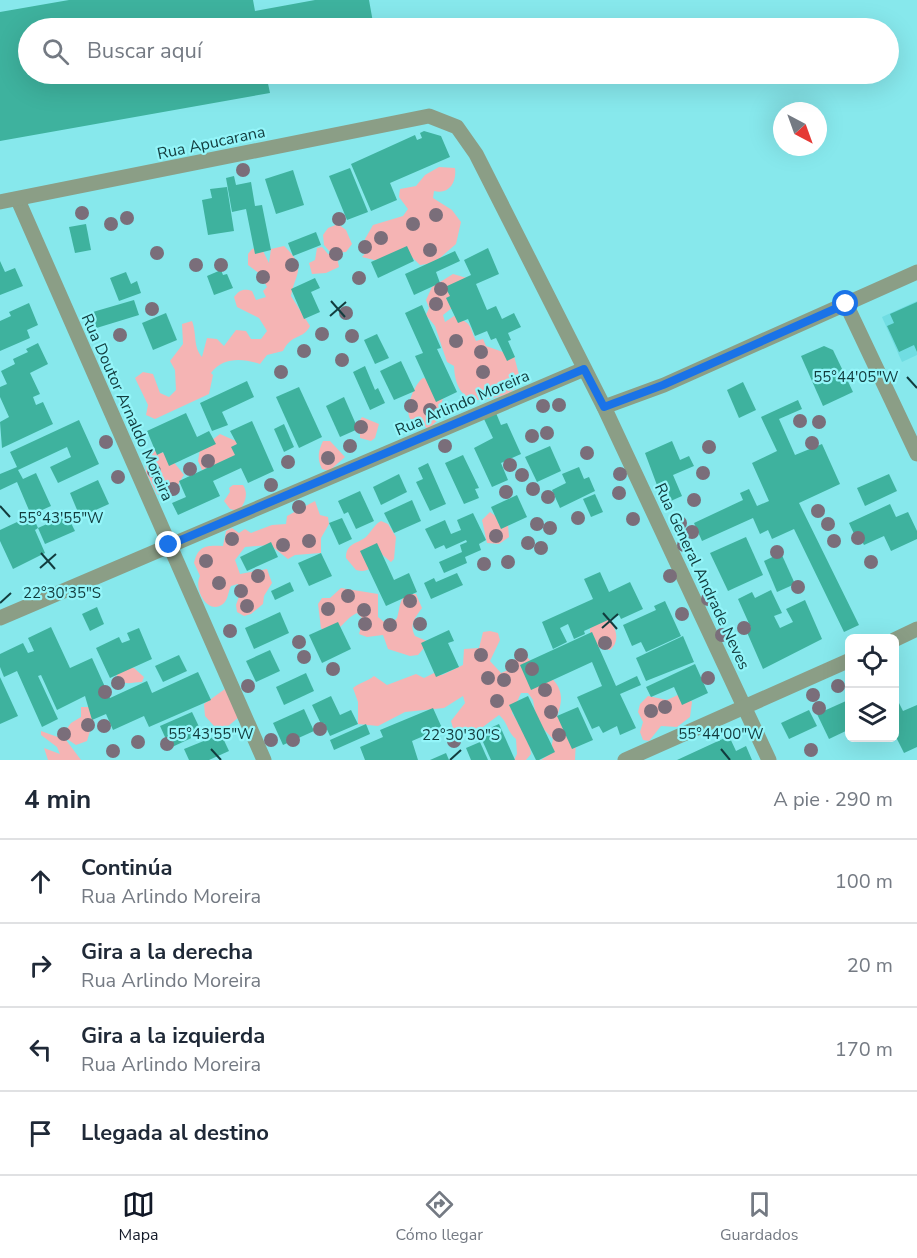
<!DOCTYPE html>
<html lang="es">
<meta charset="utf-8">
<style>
:root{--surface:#fff;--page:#f6f6f7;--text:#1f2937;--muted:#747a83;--line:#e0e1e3;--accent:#111827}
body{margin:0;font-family:"Nunito Sans",sans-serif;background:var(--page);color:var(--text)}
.controls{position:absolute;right:18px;bottom:18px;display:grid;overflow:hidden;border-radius:9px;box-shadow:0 6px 24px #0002}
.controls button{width:54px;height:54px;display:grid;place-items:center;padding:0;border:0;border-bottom:2px solid var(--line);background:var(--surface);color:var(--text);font:30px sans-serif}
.compass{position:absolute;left:773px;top:102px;width:54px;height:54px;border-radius:50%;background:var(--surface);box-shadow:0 6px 24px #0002;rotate:139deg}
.stop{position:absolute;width:18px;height:18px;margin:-14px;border:4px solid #1a73e8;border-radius:50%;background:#fff}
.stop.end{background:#1a73e8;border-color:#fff;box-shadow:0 2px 6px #0008}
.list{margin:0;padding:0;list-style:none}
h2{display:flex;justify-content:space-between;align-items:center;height:78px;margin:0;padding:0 24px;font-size:26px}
h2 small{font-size:20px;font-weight:400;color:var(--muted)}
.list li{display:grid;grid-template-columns:39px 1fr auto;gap:18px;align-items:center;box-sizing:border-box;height:84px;padding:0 24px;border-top:2px solid var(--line)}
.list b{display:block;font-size:22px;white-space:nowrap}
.list p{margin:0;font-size:20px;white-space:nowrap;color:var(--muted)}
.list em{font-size:20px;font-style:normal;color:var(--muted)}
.icon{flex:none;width:33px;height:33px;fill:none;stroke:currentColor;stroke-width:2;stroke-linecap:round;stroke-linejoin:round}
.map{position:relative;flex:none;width:917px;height:760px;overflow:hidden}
.search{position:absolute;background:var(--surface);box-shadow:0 6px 24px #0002;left:18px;right:18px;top:18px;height:66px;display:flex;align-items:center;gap:15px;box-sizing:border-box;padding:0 21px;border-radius:33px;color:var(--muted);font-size:22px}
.sheet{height:414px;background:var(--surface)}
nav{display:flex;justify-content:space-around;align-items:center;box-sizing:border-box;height:84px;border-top:2px solid var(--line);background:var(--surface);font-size:16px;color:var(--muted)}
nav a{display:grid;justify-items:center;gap:3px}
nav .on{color:var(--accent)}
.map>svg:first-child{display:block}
.built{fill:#70dde2}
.green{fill:#f5b4b4}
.building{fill:#3eb29e}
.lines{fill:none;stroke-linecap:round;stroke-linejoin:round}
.street{stroke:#8b9e86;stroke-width:15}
.tree{fill:#7a6e7a}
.route{stroke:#1a73e8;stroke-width:8}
.ticks{fill:none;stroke:#123c3e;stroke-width:2}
.labels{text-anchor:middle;stroke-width:4.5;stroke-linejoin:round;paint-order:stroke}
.street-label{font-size:16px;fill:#123c3e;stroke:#94f5f9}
.ticks-label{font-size:15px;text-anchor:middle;fill:#123c3e;stroke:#94f5f9;stroke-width:4.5;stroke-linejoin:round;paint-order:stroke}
</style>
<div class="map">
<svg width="917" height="760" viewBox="0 0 917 760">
<rect width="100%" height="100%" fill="#87e8ec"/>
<polygon class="built" points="917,301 917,355 902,362 882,317"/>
<g class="green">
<path d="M 439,167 L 455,168 C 457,182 449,195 434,191 L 433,198 L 452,210 L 461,222 L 456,244 L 434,263 L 420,265 L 410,255 L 378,261 L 362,257 L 367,251 L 365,239 L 373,225 L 403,216 L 408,209 L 399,197 L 400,189 L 416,186 L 425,175 Z"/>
<polygon points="338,224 346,230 352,244 346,252 331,253 324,245 323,235 328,228"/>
<path d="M 284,246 C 308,269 295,272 291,296 L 310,326 C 303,340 292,333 283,351 L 267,355 L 260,364 C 244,359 224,356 211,373 L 213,375 L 209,394 L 155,419 L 146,415 L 148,405 L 135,378 L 143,372 L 153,374 L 160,393 L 169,397 L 176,390 L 175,370 L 170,361 L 183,344 L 182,324 L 192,321 C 197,334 193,347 202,357 L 207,338 L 217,339 L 224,346 L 236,330 L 246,331 L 251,339 L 261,339 L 267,331 L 259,318 L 237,307 L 234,297 C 239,290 244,288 252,291 L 256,300 L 266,297 L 263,291 L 267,287 L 260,274 L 248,265 L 248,254 L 252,249 L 261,247 L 269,263 L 271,249 Z"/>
<polygon points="322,247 328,254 337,257 339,267 326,273 312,274 309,263 315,260 317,248"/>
<path d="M 453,274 L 467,278 L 462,300 L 443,315 L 445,322 L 454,316 C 473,325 468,323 476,341 L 483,339 L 486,346 L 514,356 L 520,378 C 515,394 506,395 492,398 C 466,405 455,391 454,366 L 447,362 L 435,326 L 426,315 L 429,308 L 426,300 L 432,287 Z"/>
<path d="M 423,378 L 428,379 L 443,398 L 437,421 L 428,429 L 420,422 L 411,420 C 403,410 415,383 423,378 Z"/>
<polygon points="362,417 379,424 375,438 371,441 360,438 360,420"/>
<polygon points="220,434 238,442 239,456 202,470 198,461 200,449"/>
<path d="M 323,441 L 330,441 L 345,457 L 329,471 L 322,469 C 317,459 318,451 323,441 Z"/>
<path d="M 156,449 L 169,456 L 184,475 C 175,487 175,500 157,494 L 146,472 L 145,458 Z"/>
<path d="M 233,485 L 243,485 C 249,494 245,503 239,511 L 230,509 L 224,501 L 230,492 L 229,488 Z"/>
<path d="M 315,501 L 320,515 L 328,517 L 329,524 L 321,538 L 321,553 L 295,555 L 288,559 L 270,545 L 245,547 L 235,560 L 240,574 L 267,569 L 272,583 L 264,596 L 263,604 L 251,614 L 244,616 L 237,612 L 236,605 L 241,591 L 238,584 L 231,586 C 228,592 228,600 223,604 C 208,616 193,589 200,576 L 194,563 C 198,545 207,545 223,546 L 226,531 L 232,528 L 239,533 L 245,529 L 251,533 L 272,525 L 286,524 L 287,516 Z"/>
<polygon points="490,512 508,525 509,537 499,544 487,543 482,520"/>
<path d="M 381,521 L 388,524 L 396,537 L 394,559 L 391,562 L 379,552 C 373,565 371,574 356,570 L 346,558 C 346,543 357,544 366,537 C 372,531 374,525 381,521 Z"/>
<path d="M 341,588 L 378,594 L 378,617 L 384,622 L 391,624 L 397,618 C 401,606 398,593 416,594 L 422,608 C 415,618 409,624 415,636 L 429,642 L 418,655 L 410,656 L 388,649 L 383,635 L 367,637 L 359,634 L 363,619 L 357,613 C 344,619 344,629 327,633 L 321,628 L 318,604 L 322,598 L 330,598 Z"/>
<path d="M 607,618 C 616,626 621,641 610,650 L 598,647 L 590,635 L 590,628 Z"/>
<path d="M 490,631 L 498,633 L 500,640 L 490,661 L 501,673 L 508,670 L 520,653 C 528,656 529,660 535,665 C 555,680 568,688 557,716 L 576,739 L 575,760 L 541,760 L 550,754 L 553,739 L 537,722 L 533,700 L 528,693 L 521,693 L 512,713 L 528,738 L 531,754 L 526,760 L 514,760 L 517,754 L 516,739 C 507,732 508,722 499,715 L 476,732 L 453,728 L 451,721 L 465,703 L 463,696 L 444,708 L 405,712 L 378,726 L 358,724 L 358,702 L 353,688 C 360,682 367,682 374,676 L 387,685 L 416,674 L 424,678 L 434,673 L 442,675 L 463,665 L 464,649 L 479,648 L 483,632 Z"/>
<path d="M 126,666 L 134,668 L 144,677 L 142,682 C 131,682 121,688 116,673 Z"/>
<polygon points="225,689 239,717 227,727 215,727 205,716 204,704"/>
<polygon points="680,694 687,695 692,702 690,717 677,727 661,726 649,741 643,740 640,732 643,722 638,712 640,704 648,696 667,700"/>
<polygon points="81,707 89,707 94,718 87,741 76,745 67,739 66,730 71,723 81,717"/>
<polygon points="41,731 66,740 81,760 48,760 44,748 60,754 57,747 41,735"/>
</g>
<g class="building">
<polygon points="69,0 253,0 255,11 315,0 369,0 374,28 28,28 28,74 266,74 270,93 0,141 0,12"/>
<polygon points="424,131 441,136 450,157 390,183 397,200 371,211 351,164 415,135 417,140 422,138 420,133"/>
<polygon points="350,168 368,212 347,220 329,176"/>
<polygon points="293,170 304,205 276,214 265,179"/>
<polygon points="234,176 236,185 251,182 255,206 262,205 271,250 255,254 246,209 232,212 226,178"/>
<polygon points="227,187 234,231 208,235 202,200 212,198 210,189"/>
<polygon points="86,224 91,250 75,253 69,227"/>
<polygon points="316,232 321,245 293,256 288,243"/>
<polygon points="407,246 414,261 378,278 371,262"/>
<polygon points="488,248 499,274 476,284 487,310 496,306 502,319 514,313 521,327 508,333 511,340 508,341 515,357 507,361 496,338 491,340 487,331 475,336 468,319 458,323 446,298 450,296 445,287 471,275 464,260"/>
<polygon points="455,251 460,261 436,272 440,283 414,295 405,274"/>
<polygon points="0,261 5,272 15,268 23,286 0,295"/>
<polygon points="221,270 223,275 227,274 233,288 214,295 207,276"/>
<polygon points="126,272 131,284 137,281 141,293 119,301 110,278"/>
<polygon points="315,278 320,288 311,292 320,312 304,319 291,289"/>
<polygon points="134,300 139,315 90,330 86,314"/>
<polygon points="917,302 917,352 914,345 899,352 887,326 894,323 890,314"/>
<polygon points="29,303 38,325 27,330 30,338 0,351 0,321 11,316 9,312"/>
<polygon points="422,305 441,348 437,349 457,392 436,402 415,356 423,353 405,313"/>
<polygon points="166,313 177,340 153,350 142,323"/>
<polygon points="377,334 389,358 375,364 364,340"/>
<polygon points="38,343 48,364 30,373 40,394 33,397 36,405 43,402 53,424 2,448 0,422 9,417 0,397 0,387 7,384 1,371 15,364 13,359 28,352 26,349"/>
<polygon points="824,346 833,350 853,392 823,406 801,356"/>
<polygon points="401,361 415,391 394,400 380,371"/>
<polygon points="365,366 375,390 378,388 385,403 370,410 353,372"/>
<polygon points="247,381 254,397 222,412 228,425 212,431 200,403"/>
<polygon points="743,382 756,410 739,418 727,390"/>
<polygon points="299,387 322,437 299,448 276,397"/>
<polygon points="344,397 358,429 340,437 326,406"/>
<polygon points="798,400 802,409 779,419 795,455 822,444 840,484 799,503 859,625 844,632 794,529 772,539 768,530 760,534 753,518 702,541 694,523 743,500 740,493 749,489 757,506 769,501 752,463 777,451 761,417"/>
<polygon points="186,413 197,437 209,431 216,444 169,466 163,452 157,455 147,431"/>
<polygon points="496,413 501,425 507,423 521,454 501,463 508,480 492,487 474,448 493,438 484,419"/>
<polygon points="79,420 99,464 58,483 50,467 71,457 67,447 18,470 23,479 36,473 51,506 31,515 17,482 0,490 0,474 17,467 10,452"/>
<polygon points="252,421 274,471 248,483 241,468 213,481 220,496 178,515 172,503 186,497 179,481 235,455 231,447 237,444 230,431"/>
<polygon points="284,424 294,447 284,452 274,429"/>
<polygon points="672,441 680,460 689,456 694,466 673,475 682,496 664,504 645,453"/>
<polygon points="550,446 561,471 537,482 525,457"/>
<polygon points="463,455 479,488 475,489 479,498 464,504 445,463"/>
<polygon points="428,463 446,504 430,511 416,482 423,479 418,468"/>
<polygon points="579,467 584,479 589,477 595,491 560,508 552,490 566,483 562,474"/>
<polygon points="399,474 407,492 381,505 373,487"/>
<polygon points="889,474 897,491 865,506 857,488"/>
<polygon points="98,480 109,504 80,517 70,493"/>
<polygon points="360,491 374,521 356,529 348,512 344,514 338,501"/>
<polygon points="595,494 603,512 591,517 583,499"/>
<polygon points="517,495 527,517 501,529 491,507"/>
<polygon points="412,500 421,521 394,533 384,513"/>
<polygon points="890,504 896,517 908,512 917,531 917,539 891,551 884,536 864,545 858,534 855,536 849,523"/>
<polygon points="473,513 486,540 479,544 481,550 465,557 467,563 444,573 439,562 462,552 460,545 467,542 466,540 446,549 444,545 435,549 425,529 445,520 451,534 461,530 457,520"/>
<polygon points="32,515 38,528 35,530 45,553 13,569 0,541 0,530"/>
<polygon points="67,515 75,531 45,544 38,528"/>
<polygon points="342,518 352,539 339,545 329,523"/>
<polygon points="746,537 763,575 728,591 710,553"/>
<polygon points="271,542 278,557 247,571 240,557"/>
<polygon points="377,543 394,580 409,573 417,592 386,606 360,551"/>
<polygon points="321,553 332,576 309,586 298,563"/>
<polygon points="781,553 795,584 777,592 764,561"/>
<polygon points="600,572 609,592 630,582 643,609 621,619 619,615 584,631 585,634 574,639 568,624 560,628 567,642 553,649 542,622 593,599 584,579"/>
<polygon points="457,573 463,585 431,599 424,583 434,578 436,582"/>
<polygon points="290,582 294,591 275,600 271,591"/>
<polygon points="771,590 782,613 774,616 780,628 793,622 786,609 805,600 822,639 763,669 746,630 751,628 738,599 752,592 755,598"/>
<polygon points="665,601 681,636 646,652 641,642 632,646 623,625 656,610 654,606"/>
<polygon points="97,607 104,624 90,631 82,614"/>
<polygon points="280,612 289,633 254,649 245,628"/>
<polygon points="338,622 351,649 322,663 309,635"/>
<polygon points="51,627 70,668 92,658 110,698 147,681 152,693 198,672 211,700 149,727 144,716 113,730 106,714 92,720 85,696 57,710 41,675 38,676 58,719 42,727 17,671 4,677 0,667 0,654 23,643 28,653 34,651 28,638"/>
<polygon points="139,628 152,659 110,678 96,648 119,637 122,643 130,640 127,633"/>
<polygon points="449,630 454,641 448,643 459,667 436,677 421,643"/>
<polygon points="592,632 616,686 637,676 641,685 620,694 636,728 620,735 617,726 603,733 599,726 592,729 577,697 602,686 592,662 531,690 520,665"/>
<polygon points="683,636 694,662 646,681 636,658"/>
<polygon points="270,650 280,671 256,682 246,661"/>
<polygon points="179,655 187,671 163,682 155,666"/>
<polygon points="695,664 708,693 682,705 674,687 651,697 646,687"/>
<polygon points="306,673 314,691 284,705 276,687"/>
<polygon points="0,677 18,716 0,724"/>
<polygon points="894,693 903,711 917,705 917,747 904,753 894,733"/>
<polygon points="331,696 340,715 351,710 358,724 330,736 324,723 321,724 312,705"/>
<polygon points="528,696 555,752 539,760 536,760 509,705"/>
<polygon points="846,701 850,708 850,729 829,739 817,714"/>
<polygon points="578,707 593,740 572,749 557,716"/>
<polygon points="433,708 442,728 412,741 418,760 365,760 360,747 383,737 380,730"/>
<polygon points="304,709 314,731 283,745 273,723"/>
<polygon points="809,710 817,726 789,739 781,723"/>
<polygon points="192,712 202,733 170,748 160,726"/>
<polygon points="366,724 370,734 334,750 330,740"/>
<polygon points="499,724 515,760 491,760 479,733"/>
<polygon points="221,734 229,751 209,760 189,760 184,749"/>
<polygon points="729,736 736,751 746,746 752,760 677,760"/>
<polygon points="480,742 488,760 471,760 466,748"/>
<polygon points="446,753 449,760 430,760"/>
</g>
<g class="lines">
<g class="street">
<polyline points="18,200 264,760"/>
<polyline points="0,202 429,116 457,127 476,154 604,407 769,760"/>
<polyline points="846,304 917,454"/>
<polyline points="604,407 664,385 917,272"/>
<polyline points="0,618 584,369"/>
<polyline points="894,640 917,629"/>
<polyline points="625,760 850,660"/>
</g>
</g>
<g class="tree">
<circle cx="243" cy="170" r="7"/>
<circle cx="82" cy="213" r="7"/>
<circle cx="436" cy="215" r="7"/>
<circle cx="127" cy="218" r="7"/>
<circle cx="339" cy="219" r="7"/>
<circle cx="111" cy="224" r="7"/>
<circle cx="413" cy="224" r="7"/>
<circle cx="381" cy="238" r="7"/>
<circle cx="365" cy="247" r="7"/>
<circle cx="430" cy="250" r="7"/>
<circle cx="157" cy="253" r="7"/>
<circle cx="336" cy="254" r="7"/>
<circle cx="196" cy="265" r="7"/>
<circle cx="221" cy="265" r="7"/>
<circle cx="292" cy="265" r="7"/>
<circle cx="263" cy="277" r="7"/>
<circle cx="359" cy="278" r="7"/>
<circle cx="441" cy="289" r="7"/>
<circle cx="436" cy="304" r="7"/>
<circle cx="152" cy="309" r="7"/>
<circle cx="346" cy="313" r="7"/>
<circle cx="322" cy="334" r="7"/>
<circle cx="120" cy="335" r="7"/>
<circle cx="352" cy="336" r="7"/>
<circle cx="456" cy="341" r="7"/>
<circle cx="304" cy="351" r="7"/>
<circle cx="481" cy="352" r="7"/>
<circle cx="342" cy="360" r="7"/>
<circle cx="281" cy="372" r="7"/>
<circle cx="483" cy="372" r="7"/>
<circle cx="559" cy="405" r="7"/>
<circle cx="411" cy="406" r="7"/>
<circle cx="543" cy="406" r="7"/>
<circle cx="430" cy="410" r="7"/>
<circle cx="800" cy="421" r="7"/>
<circle cx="819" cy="422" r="7"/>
<circle cx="361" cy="427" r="7"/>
<circle cx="547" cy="433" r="7"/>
<circle cx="532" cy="436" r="7"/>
<circle cx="106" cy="442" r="7"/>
<circle cx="812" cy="443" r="7"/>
<circle cx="350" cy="446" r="7"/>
<circle cx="445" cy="446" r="7"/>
<circle cx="709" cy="447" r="7"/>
<circle cx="587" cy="453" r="7"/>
<circle cx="328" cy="458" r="7"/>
<circle cx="208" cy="461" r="7"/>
<circle cx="288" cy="462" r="7"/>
<circle cx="510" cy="465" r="7"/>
<circle cx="190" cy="469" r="7"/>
<circle cx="154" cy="471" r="7"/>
<circle cx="703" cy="473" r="7"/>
<circle cx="620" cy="474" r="7"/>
<circle cx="522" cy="475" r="7"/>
<circle cx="118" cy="477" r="7"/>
<circle cx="271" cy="485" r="7"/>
<circle cx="173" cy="489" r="7"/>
<circle cx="533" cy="489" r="7"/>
<circle cx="506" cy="492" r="7"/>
<circle cx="619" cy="493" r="7"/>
<circle cx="548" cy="497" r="7"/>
<circle cx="694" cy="500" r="7"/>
<circle cx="299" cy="507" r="7"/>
<circle cx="818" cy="511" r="7"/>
<circle cx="578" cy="518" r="7"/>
<circle cx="633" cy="519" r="7"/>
<circle cx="680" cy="523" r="7"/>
<circle cx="537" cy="524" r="7"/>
<circle cx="828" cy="524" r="7"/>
<circle cx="550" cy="528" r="7"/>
<circle cx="692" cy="532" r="7"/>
<circle cx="496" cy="536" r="7"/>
<circle cx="858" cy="538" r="7"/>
<circle cx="232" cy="539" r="7"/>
<circle cx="309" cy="541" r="7"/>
<circle cx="834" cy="541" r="7"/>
<circle cx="528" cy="543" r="7"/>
<circle cx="283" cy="545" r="7"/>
<circle cx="684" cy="545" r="7"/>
<circle cx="541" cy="548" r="7"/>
<circle cx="777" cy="552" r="7"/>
<circle cx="206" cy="561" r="7"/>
<circle cx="508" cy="562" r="7"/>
<circle cx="871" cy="562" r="7"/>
<circle cx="484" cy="564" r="7"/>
<circle cx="258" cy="576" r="7"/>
<circle cx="670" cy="576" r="7"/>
<circle cx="219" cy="583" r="7"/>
<circle cx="798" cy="587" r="7"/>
<circle cx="241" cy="591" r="7"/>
<circle cx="348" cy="596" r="7"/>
<circle cx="708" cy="599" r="7"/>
<circle cx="410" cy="601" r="7"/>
<circle cx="247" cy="606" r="7"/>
<circle cx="328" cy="609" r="7"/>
<circle cx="364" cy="610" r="7"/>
<circle cx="682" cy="614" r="7"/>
<circle cx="365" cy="624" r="7"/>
<circle cx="420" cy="624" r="7"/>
<circle cx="390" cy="625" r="7"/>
<circle cx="744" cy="628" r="7"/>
<circle cx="230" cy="631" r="7"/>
<circle cx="722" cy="635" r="7"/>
<circle cx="299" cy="642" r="7"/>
<circle cx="605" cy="643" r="7"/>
<circle cx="481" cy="655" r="7"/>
<circle cx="521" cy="655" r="7"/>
<circle cx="304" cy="657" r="7"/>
<circle cx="512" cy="666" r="7"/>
<circle cx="333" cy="669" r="7"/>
<circle cx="532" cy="669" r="7"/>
<circle cx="488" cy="678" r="7"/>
<circle cx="708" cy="678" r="7"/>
<circle cx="504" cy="680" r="7"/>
<circle cx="118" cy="683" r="7"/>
<circle cx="248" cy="686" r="7"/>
<circle cx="838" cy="686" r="7"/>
<circle cx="545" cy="690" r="7"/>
<circle cx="105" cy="692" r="7"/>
<circle cx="813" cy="695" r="7"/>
<circle cx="497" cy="701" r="7"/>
<circle cx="665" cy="707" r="7"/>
<circle cx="819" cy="708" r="7"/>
<circle cx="651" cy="711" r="7"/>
<circle cx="551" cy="712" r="7"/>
<circle cx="88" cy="725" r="7"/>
<circle cx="104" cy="726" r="7"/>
<circle cx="320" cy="729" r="7"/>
<circle cx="64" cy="734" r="7"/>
<circle cx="559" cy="735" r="7"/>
<circle cx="271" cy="740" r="7"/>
<circle cx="293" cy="740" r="7"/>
<circle cx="454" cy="741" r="7"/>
<circle cx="138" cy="742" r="7"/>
<circle cx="167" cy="744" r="7"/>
<circle cx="811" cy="750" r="7"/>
<circle cx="113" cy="751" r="7"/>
</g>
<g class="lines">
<polyline class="route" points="169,545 584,369 604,407 663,385 846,304"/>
</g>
<path class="ticks" d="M 331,301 L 345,317M 330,316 L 346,302M 907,377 L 917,388M 0,506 L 10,517M 41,553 L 55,569M 40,568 L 56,554M 0,603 L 11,593M 603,613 L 617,629M 602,628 L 618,614M 211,749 L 221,760M 721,749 L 730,760M 450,760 L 461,750"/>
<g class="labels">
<g class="street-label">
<text transform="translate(211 142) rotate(-12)" y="6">Rua Apucarana</text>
<text transform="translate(462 402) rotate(-23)" y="6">Rua Arlindo Moreira</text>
<text transform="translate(128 407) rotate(66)" y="6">Rua Doutor Arnaldo Moreira</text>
<text transform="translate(703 576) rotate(65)" y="6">Rua General Andrade Neves</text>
</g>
</g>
<g class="ticks-label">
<text x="856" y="382">55°44'05"W</text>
<text x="61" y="523">55°43'55"W</text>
<text x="62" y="598">22°30'35"S</text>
<text x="211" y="739">55°43'55"W</text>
<text x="721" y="739">55°44'00"W</text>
<text x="461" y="740">22°30'30"S</text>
</g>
</svg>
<div class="controls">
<button><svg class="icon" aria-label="locate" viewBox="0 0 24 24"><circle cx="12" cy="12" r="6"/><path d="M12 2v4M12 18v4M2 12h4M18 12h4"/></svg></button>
<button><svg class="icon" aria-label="layers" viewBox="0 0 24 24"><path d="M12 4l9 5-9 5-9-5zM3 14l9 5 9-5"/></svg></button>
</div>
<svg class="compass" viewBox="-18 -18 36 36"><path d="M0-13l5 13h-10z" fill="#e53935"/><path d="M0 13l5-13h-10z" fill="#747a83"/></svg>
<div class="stop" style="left:846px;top:304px"></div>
<div class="stop end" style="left:169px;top:545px"></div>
<div class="search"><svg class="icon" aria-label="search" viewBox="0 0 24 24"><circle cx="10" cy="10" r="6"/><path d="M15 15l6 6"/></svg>Buscar aquí</div>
</div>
<section class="sheet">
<h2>4 min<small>A pie · 290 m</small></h2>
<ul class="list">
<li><svg class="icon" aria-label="ahead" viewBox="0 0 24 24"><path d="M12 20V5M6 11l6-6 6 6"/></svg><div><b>Continúa</b><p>Rua Arlindo Moreira</p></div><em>100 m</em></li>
<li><svg class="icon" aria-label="right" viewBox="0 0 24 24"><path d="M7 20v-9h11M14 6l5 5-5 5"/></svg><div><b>Gira a la derecha</b><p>Rua Arlindo Moreira</p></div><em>20 m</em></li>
<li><svg class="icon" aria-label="left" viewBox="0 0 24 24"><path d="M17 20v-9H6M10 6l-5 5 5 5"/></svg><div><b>Gira a la izquierda</b><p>Rua Arlindo Moreira</p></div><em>170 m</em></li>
<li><svg class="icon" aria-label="arrive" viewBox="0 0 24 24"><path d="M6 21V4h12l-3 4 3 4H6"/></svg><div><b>Llegada al destino</b></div></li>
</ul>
</section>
<nav>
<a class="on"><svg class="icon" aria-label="map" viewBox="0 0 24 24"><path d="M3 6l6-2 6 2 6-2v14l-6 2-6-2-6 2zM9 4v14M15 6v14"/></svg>Mapa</a>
<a><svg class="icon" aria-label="directions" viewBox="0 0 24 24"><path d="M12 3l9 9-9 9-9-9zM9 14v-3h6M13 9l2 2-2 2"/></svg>Cómo llegar</a>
<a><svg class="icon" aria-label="saved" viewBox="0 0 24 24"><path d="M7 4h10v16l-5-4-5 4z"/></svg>Guardados</a>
</nav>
